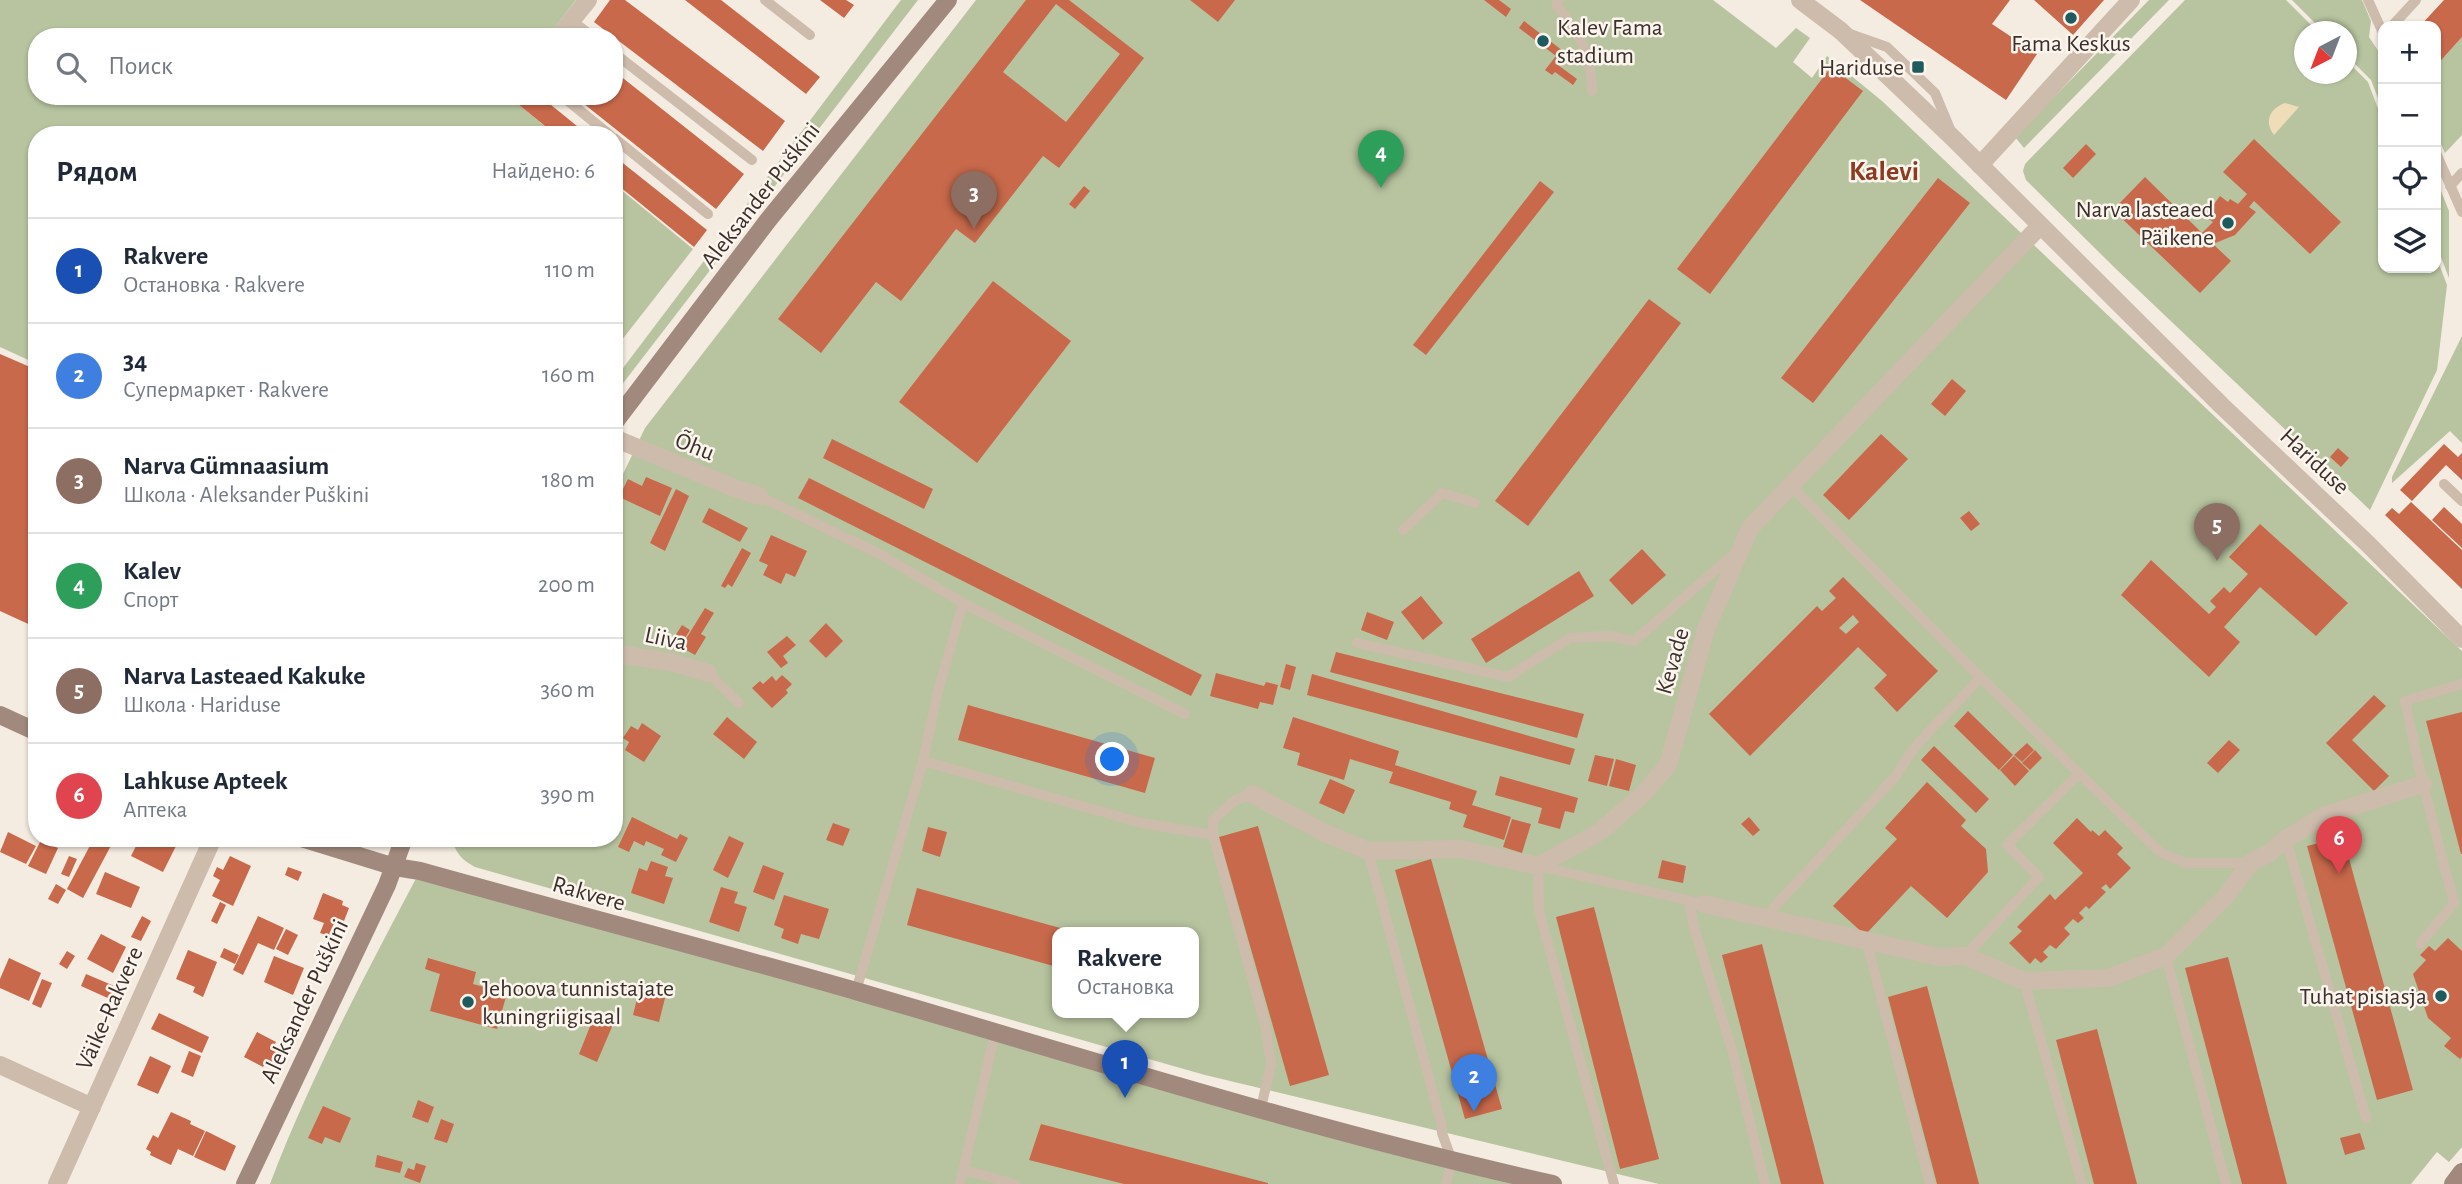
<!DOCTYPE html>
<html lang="ru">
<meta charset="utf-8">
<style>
:root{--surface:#fff;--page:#f2f2f3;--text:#1f2937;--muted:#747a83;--line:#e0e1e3;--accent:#0b8043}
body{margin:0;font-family:"Alegreya Sans",sans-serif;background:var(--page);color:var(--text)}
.controls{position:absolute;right:21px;top:21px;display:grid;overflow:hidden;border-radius:14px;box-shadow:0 2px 5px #0004}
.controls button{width:63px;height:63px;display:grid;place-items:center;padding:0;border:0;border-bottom:2px solid var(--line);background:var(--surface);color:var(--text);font:35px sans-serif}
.compass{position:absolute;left:2294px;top:21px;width:63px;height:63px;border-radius:50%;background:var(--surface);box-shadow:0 2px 5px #0004;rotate:222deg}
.you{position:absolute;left:1113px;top:760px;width:24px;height:24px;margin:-18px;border:5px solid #fff;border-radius:50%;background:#1a73e8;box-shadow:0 0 0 10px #1a73e833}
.badge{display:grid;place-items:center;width:46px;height:46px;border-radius:50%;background:var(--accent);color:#fff;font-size:23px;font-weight:700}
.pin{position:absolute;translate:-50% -58px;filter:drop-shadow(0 2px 4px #0008)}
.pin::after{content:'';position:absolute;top:37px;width:24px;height:21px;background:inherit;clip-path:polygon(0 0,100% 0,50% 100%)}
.popup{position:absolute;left:1052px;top:927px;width:147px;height:91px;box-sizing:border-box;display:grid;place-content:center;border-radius:14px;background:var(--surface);filter:drop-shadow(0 2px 5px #0005);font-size:23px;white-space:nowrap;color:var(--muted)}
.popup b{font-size:26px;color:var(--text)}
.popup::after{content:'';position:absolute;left:50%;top:100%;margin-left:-14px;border:14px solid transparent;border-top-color:var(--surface)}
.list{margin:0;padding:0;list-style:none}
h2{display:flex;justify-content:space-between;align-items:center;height:91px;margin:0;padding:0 28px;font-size:30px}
h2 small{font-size:23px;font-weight:400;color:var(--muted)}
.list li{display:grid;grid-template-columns:46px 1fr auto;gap:21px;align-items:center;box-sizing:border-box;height:105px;padding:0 28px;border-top:2px solid var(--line)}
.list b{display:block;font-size:26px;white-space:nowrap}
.list p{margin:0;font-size:23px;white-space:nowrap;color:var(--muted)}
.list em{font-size:23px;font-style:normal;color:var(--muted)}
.icon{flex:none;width:38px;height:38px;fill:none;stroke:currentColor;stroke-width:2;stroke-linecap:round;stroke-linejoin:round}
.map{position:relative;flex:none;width:2462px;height:1184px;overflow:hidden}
.search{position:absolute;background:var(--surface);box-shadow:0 2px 5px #0004;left:28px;top:28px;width:595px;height:77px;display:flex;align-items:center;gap:18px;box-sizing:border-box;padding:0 24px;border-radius:28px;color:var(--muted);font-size:26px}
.panel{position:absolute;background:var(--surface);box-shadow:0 2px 5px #0004;left:28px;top:126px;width:595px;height:721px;border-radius:28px}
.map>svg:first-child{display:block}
.green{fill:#b8c4a0;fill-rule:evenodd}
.sand{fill:#efdcb8}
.building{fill:#c8694b;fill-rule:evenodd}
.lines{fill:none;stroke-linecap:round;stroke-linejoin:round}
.lane{stroke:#cdbbac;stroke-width:10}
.street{stroke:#cdbbac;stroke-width:18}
.secondary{stroke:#a18a7d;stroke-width:18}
.poi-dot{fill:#1f5a5e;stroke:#fbf5ee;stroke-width:2.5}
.labels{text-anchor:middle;stroke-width:5;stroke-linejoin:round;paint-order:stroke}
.poi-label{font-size:24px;fill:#3b302b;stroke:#fbf5ee;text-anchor:end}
.street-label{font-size:24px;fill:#3b302b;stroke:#fbf5ee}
.quarter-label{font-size:28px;font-weight:bold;fill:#8c3b22;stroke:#fbf5ee}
</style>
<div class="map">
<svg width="2462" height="1184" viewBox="0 0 2462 1184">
<rect width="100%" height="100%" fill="#f4ebe1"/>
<g class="green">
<polygon points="0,0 576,0 547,37 37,37 37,96 509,96 555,135 37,135 37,364 0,347"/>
<polygon points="901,0 918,0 614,395 614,380"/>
<path d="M 976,0 L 1713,0 L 1776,48 L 1796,28 L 1810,38 L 1793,62 L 1812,78 L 1827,56 L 1882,101 L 2462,651 L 2462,1147 L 2449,1162 L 2437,1152 L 2411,1184 L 1659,1184 L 1205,1075 L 475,867 C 461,859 456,854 452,838 L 614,838 L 614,493 L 645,428 ZM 1057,932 L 1193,932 L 1193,1012 L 1057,1012 Z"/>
<polygon points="2149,0 2169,0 2024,148 2015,137"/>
<polygon points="2185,0 2286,0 2317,31 2304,32 2304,74 2346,74 2347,61 2368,82 2383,122 2383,268 2436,268 2436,256 2447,285 2437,370 2370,510 2116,269 2026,180 2023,171 2025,164"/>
<polygon points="2292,0 2362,0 2371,21 2369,37 2383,58 2383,111 2371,80 2347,56 2346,32 2323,31"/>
<polygon points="2462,37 2462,135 2445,153 2436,133 2436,66"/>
<polygon points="2436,179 2449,211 2449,278 2436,244"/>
<polygon points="614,184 693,249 614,350"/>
<polygon points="2462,336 2462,443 2450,431 2392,483 2392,477"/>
<path d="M 420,871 L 1547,1184 L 270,1184 C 311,1076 366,973 420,871 Z"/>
</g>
<path class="sand" d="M 2285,103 L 2299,107 L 2274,135 C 2264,122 2269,109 2285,103 Z"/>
<g class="building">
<polygon points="610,0 625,0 785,121 763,151 594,22"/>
<polygon points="685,0 721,0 820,77 806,94"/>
<polygon points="820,0 846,0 854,5 844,18"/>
<path d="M 1026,0 L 1069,0 L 1144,58 L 1059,168 L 1043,156 L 975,243 L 956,229 L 901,301 L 876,282 L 821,353 L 778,319 ZM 1056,4 L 1120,54 L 1066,122 L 1003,72 Z"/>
<polygon points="1190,0 1235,0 1218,22"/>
<polygon points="1484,0 1499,0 1511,9 1506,17"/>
<polygon points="1860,0 2010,0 1992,24 2037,54 2006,100"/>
<polygon points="2034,0 2104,0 2073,35"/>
<polygon points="2444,0 2462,0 2462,37 2436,66 2436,26 2420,26"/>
<polygon points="1524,21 1567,54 1558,65 1577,79 1573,85 1555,72 1552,75 1545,70 1556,56 1519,28"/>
<polygon points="1831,67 1863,91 1710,294 1677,269"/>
<polygon points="614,71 744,174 716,209 574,96 614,96"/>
<polygon points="523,96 540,96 588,135 556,135 518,104"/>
<polygon points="2254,139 2341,222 2310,254 2254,201 2249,207 2256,212 2235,235 2213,244 2231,261 2200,293 2113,210 2145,177 2202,233 2213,222 2205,216 2220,196 2228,202 2230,199 2238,204 2247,194 2223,172"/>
<polygon points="2086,144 2096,154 2073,178 2063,168"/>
<polygon points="614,156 707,230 694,247 614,182"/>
<polygon points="1938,178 1970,203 1813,403 1781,378"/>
<polygon points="1540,181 1554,192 1426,355 1413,345"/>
<polygon points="1084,186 1090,191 1075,209 1069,204"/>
<polygon points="993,281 1071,341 977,463 899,402"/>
<polygon points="1649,299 1681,323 1528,526 1495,501"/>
<polygon points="0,354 37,370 37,628 0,611"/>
<polygon points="1952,379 1966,391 1945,416 1931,404"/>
<polygon points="1881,434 1908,459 1849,520 1823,495"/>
<polygon points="832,439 933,489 924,509 823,458"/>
<polygon points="2444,444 2458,457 2462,453 2462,480 2446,465 2412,501 2400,490"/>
<polygon points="2338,448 2349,458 2341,467 2330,457"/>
<polygon points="646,477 672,488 660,516 619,497 628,479 642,486"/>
<polygon points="809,478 1202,675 1191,696 798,498"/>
<polygon points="676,489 689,496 665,551 650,543"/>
<polygon points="2411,502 2462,550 2462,589 2385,515 2392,508 2399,514"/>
<polygon points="2444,507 2462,524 2462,548 2432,520"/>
<polygon points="709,508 748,528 740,542 702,522"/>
<polygon points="1969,511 1980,524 1971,531 1960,518"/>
<polygon points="2260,524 2348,603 2316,636 2260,587 2224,627 2240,642 2209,677 2121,595 2151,560 2209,614 2216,607 2210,601 2224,587 2230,593 2248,574 2229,557"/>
<polygon points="771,535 807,551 795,577 786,573 781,584 763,575 768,565 759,561"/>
<polygon points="742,548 751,553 732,587 728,584 725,588 721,586"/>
<polygon points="1642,549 1666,575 1632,605 1609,580"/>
<polygon points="1579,571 1594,596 1486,663 1471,639"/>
<path d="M 1843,577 L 1938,671 L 1897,712 L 1874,688 L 1887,675 L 1858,647 L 1750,756 L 1709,714 L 1817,606 L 1822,611 L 1836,598 L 1829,591 ZM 1853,615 L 1859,622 L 1846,634 L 1839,628 Z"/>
<polygon points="1421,596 1443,623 1423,640 1401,612"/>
<polygon points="705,608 714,613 701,634 706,637 695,655 681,647"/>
<polygon points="1367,612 1394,622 1387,640 1361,630"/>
<polygon points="826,623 843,641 826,658 809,641"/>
<polygon points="682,625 690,630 680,646 672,641"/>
<polygon points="787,636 796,645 783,656 788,663 781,668 767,652"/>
<polygon points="1336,652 1584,714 1577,738 1330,672"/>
<polygon points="1286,664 1296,667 1290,690 1280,687"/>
<polygon points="1216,673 1264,686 1266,682 1278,685 1273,705 1260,702 1258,709 1210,696"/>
<polygon points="1312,674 1575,749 1570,765 1307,695"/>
<polygon points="782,675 792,684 786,690 788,693 772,708 752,688 760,681 763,684 772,676 776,681"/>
<polygon points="2374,695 2386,706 2352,740 2389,776 2374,791 2326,743"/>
<polygon points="968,705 1155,758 1145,793 958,740"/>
<polygon points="1968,711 2013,755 1999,770 1954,726"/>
<polygon points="2462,712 2462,854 2461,854 2426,721"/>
<polygon points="727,717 757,742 744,759 713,734"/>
<polygon points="1293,717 1399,751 1395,765 1477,791 1472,805 1511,817 1504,840 1463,827 1467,815 1449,809 1451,802 1389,783 1393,772 1350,759 1344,780 1297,765 1300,753 1283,748"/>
<polygon points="642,723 661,736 644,762 625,750 629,742 623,738 631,726 638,730"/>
<polygon points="2229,740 2240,750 2218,773 2207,763"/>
<polygon points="2027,743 2034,750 2022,762 2014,755"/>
<polygon points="1934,746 1989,799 1976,813 1921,760"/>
<polygon points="2035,750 2042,758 2030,770 2022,763"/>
<polygon points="1595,755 1614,759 1607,786 1588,781"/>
<polygon points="2014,756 2029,771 2015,786 2000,770"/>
<polygon points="1616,759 1636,765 1629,791 1609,786"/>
<polygon points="1500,776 1578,798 1574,813 1565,811 1560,829 1538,823 1542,808 1495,795"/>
<polygon points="1330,779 1355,790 1344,814 1319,803"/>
<polygon points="1927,782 1966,820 1961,826 1986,849 1988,872 1947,918 1911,886 1865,935 1833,906 1897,839 1885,828"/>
<polygon points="632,817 677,839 680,834 688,838 676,862 661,855 664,849 646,841 644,846 634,841 629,852 618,847"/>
<polygon points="1749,817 1760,830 1753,836 1741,824"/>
<polygon points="2077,818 2091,832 2092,830 2099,836 2105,830 2123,848 2117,854 2131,868 2110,889 2106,884 2101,888 2106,892 2089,909 2086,906 2079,913 2084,918 2078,923 2073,919 2064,928 2070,934 2056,949 2050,945 2043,952 2048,957 2041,963 2035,958 2030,964 2009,943 2022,931 2017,927 2050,894 2055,900 2083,873 2053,843"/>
<polygon points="1512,819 1531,824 1522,853 1503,847"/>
<polygon points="833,823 850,829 843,846 826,840"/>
<polygon points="1258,826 1329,1075 1290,1086 1219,837"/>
<polygon points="928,827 947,832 940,857 922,851"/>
<polygon points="8,832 36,846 26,864 0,852"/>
<polygon points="729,836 744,843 728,878 713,870"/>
<polygon points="2343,837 2413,1090 2377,1100 2307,846"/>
<polygon points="94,838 114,840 83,898 67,889"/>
<polygon points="140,838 165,838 177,844 163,872 131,856"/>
<polygon points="41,840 58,848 46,874 28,866"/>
<polygon points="69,856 77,859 69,877 61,874"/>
<polygon points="230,856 251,866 233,906 212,896 220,880 213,876 217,867 223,870"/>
<polygon points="1431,859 1502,1109 1465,1119 1395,870"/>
<polygon points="1662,860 1686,866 1683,883 1658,878"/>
<polygon points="651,861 668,867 665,876 673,878 664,904 631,893 639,868 647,871"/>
<polygon points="763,865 784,873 774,900 753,892"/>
<polygon points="288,867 302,872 298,881 285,875"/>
<polygon points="105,872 140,887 131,908 96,894"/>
<polygon points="56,884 66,890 58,904 48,899"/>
<polygon points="721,887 738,892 734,903 747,907 739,932 709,922"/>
<polygon points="917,888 1071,931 1057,932 1057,967 907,925"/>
<polygon points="323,893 343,901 342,905 349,908 344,921 336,918 329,936 320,933 324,923 313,919"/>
<polygon points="784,895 829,909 819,939 801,934 798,944 781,938 784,929 774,925"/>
<polygon points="220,902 226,905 217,924 211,921"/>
<polygon points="1594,907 1659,1159 1620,1169 1556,917"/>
<polygon points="142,916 151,921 141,941 131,937"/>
<polygon points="258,916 284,928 274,950 258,943 243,975 233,970"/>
<polygon points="286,929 298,935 288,955 276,949"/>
<polygon points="101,934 126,947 113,973 87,959"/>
<polygon points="2448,938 2462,951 2462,1057 2460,1059 2444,1046 2451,1038 2428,1018 2413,974 2426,960 2420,955 2429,946 2435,951"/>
<polygon points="1762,944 1824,1184 1781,1184 1722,955"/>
<polygon points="224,948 239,955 235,964 220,957"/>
<polygon points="188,950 217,962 203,997 193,992 195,987 176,979"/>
<polygon points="67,951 75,956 67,969 59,964"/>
<polygon points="274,956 304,968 293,995 264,982"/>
<polygon points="2228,957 2287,1184 2242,1184 2185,968"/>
<polygon points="9,958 41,973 29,1001 0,988 0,979"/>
<polygon points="428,958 476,972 473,984 507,993 497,1029 430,1011 440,974 425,969"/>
<polygon points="86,974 126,991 121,1004 81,986"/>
<polygon points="42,979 52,983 41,1008 32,1004"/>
<polygon points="1927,986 1979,1184 1937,1184 1888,997"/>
<polygon points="639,991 665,998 659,1022 633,1015"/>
<polygon points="159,1013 209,1037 202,1053 151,1029"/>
<polygon points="595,1014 614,1022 597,1062 579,1054"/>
<polygon points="2097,1029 2137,1184 2094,1184 2056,1040"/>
<polygon points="257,1032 276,1042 272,1049 280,1054 275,1064 267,1060 263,1067 244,1057"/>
<polygon points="189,1051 201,1056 193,1077 181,1072"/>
<polygon points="150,1056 171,1066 158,1094 137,1085"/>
<polygon points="418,1100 434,1107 428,1123 412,1117"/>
<polygon points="323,1106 351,1118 340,1143 325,1137 322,1144 308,1138"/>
<polygon points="171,1112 191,1121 190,1124 205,1131 193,1156 178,1149 171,1165 150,1155 151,1152 146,1149 153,1135 158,1138"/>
<polygon points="441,1119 454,1124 447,1143 434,1139"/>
<polygon points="1041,1124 1268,1183 1268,1184 1124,1184 1029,1160"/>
<polygon points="206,1131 236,1146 225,1171 194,1157"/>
<polygon points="2360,1133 2365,1149 2345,1155 2340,1138"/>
<polygon points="377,1155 403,1162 400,1173 375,1167"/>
<polygon points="416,1163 426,1166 420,1183 404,1177 408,1168 414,1170"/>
</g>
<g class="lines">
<g class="lane">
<polyline points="765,0 810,35"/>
<path d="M 1559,0 L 1556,5 C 1578,30 1592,56 1592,91"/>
<polyline points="2368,0 2383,33"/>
<polyline points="571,20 593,37"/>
<polyline points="2392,26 2416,0"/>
<polyline points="1850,34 1887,47 1935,93 1950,129"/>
<polyline points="614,53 752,160"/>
<polyline points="562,96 610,135"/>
<polyline points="614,138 708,214"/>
<polyline points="2436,153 2462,212"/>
<polyline points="2450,186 2462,173"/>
<polyline points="2444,484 2462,501"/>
<polyline points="1790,485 1980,677 2160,852 2185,863 2250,863"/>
<polyline points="759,496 880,554 963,603 1185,714"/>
<polyline points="1403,530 1442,493 1475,503"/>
<polyline points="1357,643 1508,677 1570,638 1610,636 1634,641 1734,554"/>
<polyline points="708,673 739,703"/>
<polyline points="923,761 1142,823 1213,835"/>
<polyline points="1252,794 1235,800 1213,820 1213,835 1265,1025 1271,1064 1261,1108"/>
<polyline points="2286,839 2366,1118"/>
<polyline points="1368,851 1441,1123 1442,1133 1452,1161 1446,1184"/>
<polyline points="1689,902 1695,931 1733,1053 1765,1184"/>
<path d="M 1763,919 L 1897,775 C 1917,736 1953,711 1980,677"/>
<polyline points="2420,944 2454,903 2423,784 2405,701 2462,684"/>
<polyline points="1869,951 1930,1184"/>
<polyline points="1965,956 2039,877 2007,845 2079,774"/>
<polyline points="2166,956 2226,1184"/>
<polyline points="2024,981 2082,1184"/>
<polyline points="856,991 923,761 937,695 963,603"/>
<polyline points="964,1170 1015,1184"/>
<polyline points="960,1184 995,1033"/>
<polyline points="1614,1184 1539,911 1538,866 1704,904"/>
</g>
<g class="street">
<polyline points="1800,0 1841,31 1953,138 2222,406 2368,544 2462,639"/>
<polyline points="558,37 588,0"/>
<polyline points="1980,165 2131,0"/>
<polyline points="614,438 737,489 759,496"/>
<polyline points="614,653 675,663 708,673"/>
<polyline points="1252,794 1325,833 1368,851 1461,849 1538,866 1601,831 1644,793 1668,765 1706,629 1750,528 2040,226"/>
<polyline points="1704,904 1939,957 1965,956 2024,981 2109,978 2166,956 2226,896 2250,863 2269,853 2286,839 2323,816 2423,784"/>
<polyline points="0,1065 92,1107"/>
<polyline points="57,1184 213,838"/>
</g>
<g class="secondary">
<polyline points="614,423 769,219 948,0"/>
<polyline points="0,715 37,732"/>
<path d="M 301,838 L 395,867 L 420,871 C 566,912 713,950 859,992 C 1089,1059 1319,1132 1553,1184"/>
<polyline points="245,1184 387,885 404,838"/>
<polyline points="2453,1184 2462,1172"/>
</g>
</g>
<g class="poi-dot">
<circle cx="2071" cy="18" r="7"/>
<circle cx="1543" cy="41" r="7"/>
<rect x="1911" y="60" width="14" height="14" rx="3.5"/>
<circle cx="2228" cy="223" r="7"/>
<circle cx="2441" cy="996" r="7"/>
<circle cx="468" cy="1002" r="7"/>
</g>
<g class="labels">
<g class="poi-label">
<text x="1557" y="35" text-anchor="start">Kalev Fama<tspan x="1557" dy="28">stadium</tspan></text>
<text x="2071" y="51" text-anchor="middle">Fama Keskus</text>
<text x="1904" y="75">Hariduse</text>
<text x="2214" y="217">Narva lasteaed<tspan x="2214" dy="28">Päikene</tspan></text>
<text x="482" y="996" text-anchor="start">Jehoova tunnistajate<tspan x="482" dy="28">kuningriigisaal</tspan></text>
<text x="2427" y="1004">Tuhat pisiasja</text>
</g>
<g class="street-label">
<text transform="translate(760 195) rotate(-52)" y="8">Aleksander Puškini</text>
<text transform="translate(695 446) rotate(22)" y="8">Õhu</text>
<text transform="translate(2315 461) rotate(43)" y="8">Hariduse</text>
<text transform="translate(666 638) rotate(12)" y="8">Liiva</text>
<text transform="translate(1672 661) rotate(-74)" y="8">Kevade</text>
<text transform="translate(589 893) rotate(16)" y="8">Rakvere</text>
<text transform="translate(304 1001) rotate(-65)" y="8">Aleksander Puškini</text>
<text transform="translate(109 1008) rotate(-66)" y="8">Väike-Rakvere</text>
</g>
<g class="quarter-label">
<text x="1884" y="180">Kalevi</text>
</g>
</g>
</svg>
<div class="controls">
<button>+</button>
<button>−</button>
<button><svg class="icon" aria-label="locate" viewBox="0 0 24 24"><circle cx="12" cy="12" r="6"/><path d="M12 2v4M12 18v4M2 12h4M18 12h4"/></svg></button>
<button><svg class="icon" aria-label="layers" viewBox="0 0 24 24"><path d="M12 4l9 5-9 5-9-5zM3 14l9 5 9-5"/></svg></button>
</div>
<svg class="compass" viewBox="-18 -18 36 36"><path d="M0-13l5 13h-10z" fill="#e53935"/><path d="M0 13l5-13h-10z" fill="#747a83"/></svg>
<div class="you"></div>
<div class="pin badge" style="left:1125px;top:1098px;background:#1a4fb4">1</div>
<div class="popup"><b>Rakvere</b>Остановка</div>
<div class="pin badge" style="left:1474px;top:1112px;background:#3f7fe0">2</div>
<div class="pin badge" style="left:974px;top:229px;background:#8d6e63">3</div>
<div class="pin badge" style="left:1381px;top:188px;background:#2e9e5b">4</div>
<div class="pin badge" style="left:2217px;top:561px;background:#8d6e63">5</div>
<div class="pin badge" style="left:2339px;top:874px;background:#e0444e">6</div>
<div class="search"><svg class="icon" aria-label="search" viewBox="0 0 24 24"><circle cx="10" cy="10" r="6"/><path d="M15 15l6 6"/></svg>Поиск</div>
<section class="panel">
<h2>Рядом<small>Найдено: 6</small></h2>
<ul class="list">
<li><span class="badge" style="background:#1a4fb4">1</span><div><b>Rakvere</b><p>Остановка · Rakvere</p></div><em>110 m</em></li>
<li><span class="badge" style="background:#3f7fe0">2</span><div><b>34</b><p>Супермаркет · Rakvere</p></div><em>160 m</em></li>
<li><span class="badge" style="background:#8d6e63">3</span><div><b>Narva Gümnaasium</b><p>Школа · Aleksander Puškini</p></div><em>180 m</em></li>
<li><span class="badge" style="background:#2e9e5b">4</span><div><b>Kalev</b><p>Спорт</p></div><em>200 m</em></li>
<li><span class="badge" style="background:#8d6e63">5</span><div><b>Narva Lasteaed Kakuke</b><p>Школа · Hariduse</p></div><em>360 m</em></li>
<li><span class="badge" style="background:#e0444e">6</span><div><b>Lahkuse Apteek</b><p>Аптека</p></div><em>390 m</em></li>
</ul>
</section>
</div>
